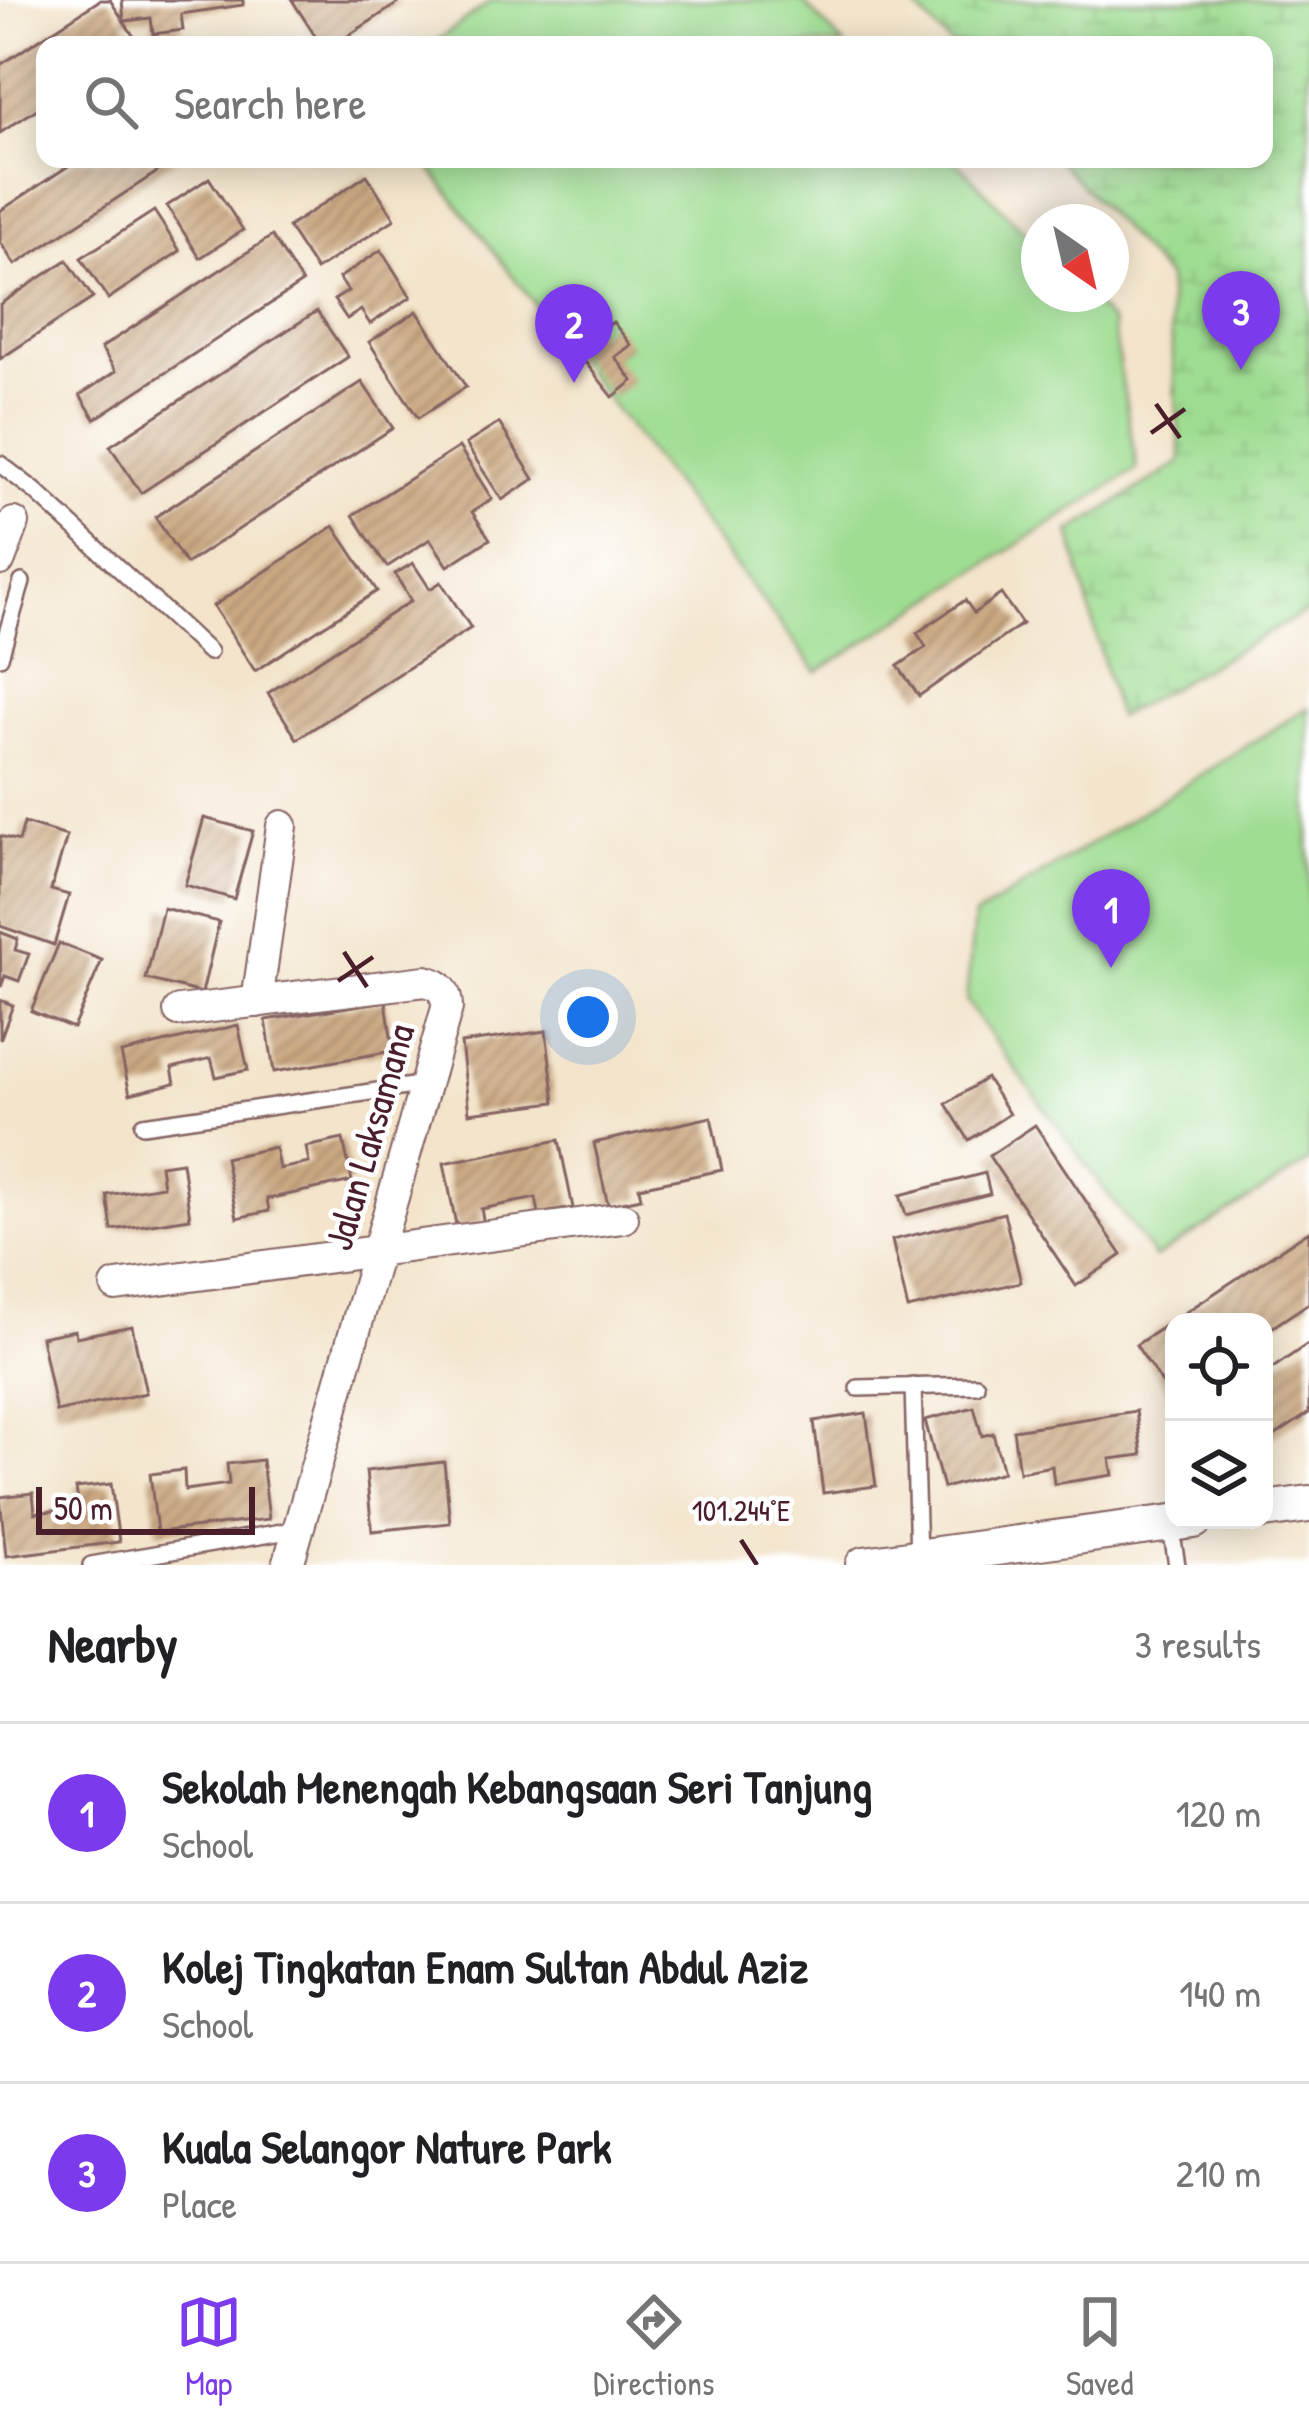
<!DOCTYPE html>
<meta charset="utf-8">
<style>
:root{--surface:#fff;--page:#f6f6f6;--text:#202124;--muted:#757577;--line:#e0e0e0;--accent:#7c3aed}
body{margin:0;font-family:"Patrick Hand",sans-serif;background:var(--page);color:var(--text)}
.controls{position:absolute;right:36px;bottom:36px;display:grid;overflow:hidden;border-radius:24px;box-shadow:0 6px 30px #0003}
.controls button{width:108px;height:108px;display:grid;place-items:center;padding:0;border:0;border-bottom:3px solid var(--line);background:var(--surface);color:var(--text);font:60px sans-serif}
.compass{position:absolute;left:1021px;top:204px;width:108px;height:108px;border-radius:50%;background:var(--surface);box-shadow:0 6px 30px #0003;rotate:146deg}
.scale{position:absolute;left:36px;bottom:30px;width:219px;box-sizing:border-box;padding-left:12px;border:6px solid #4a1f2b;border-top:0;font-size:33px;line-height:42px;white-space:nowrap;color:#4a1f2b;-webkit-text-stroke:9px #fff;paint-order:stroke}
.you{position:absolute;left:588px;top:1017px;width:42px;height:42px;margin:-30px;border:9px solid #fff;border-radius:50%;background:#1a73e8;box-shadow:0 0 0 18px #1a73e833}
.badge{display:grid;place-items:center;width:78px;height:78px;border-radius:50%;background:var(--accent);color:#fff;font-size:39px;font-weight:700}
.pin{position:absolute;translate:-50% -99px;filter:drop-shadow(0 3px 6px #0008)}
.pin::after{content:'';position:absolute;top:63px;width:42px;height:36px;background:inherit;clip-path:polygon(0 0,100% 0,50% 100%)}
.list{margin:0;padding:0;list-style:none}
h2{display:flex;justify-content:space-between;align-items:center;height:156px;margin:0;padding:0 48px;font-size:51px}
h2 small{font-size:39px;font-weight:400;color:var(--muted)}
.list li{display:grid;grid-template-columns:78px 1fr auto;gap:36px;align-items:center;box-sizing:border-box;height:180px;padding:0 48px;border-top:3px solid var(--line)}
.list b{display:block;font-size:45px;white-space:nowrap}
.list p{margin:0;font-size:39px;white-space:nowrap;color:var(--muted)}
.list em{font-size:39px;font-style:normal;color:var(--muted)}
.icon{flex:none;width:66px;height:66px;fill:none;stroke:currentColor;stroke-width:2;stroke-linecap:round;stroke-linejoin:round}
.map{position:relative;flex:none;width:1309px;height:1565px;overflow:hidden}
.search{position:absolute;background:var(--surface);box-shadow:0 6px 30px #0003;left:36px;right:36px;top:36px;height:132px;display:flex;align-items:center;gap:30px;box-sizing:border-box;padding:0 42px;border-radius:24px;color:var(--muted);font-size:45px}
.sheet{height:696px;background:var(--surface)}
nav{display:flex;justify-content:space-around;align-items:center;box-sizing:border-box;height:168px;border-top:3px solid var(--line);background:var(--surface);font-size:33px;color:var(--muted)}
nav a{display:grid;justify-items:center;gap:6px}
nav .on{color:var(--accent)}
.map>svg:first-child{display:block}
.wetland{fill:url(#wetland-marsh);stroke:#747e5e;stroke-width:3}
.park{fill:#9fdd92;stroke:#747e5e;stroke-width:3}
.building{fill:url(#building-hatch)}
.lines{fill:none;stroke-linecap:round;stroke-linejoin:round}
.service-casing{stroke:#856463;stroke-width:20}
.minor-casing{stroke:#856463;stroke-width:34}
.tertiary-casing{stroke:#856463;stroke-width:40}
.service{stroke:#fff;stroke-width:15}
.minor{stroke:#fff;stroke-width:30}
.tertiary{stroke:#fff;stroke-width:36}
.ticks{fill:none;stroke:#4a1f2b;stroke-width:4.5}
.labels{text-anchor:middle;stroke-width:9;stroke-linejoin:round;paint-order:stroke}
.street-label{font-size:39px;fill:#4a1f2b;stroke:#fff}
.ticks-label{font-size:30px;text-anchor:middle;fill:#4a1f2b;stroke:#fff;stroke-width:9;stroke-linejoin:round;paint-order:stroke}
</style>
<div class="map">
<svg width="1309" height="1565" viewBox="0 0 1309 1565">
<defs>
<pattern id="wetland-marsh" width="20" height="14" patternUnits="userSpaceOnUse" patternTransform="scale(3)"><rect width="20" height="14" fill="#9fdd92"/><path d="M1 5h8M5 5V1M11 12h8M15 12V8" fill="none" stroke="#8abd7e"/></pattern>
<pattern id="building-hatch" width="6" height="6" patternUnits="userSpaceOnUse" patternTransform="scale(3)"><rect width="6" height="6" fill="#cba982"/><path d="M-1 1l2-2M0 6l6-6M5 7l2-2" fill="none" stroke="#a7896b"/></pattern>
</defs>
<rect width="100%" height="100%" fill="#fff"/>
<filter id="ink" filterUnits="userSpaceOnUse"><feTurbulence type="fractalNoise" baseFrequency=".00833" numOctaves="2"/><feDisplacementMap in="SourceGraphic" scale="24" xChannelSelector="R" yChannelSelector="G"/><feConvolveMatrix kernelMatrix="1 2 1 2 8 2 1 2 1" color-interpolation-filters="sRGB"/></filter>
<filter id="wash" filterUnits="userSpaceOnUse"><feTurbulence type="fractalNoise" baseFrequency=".004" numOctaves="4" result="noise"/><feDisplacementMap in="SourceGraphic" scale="48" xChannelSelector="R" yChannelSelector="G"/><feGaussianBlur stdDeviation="2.7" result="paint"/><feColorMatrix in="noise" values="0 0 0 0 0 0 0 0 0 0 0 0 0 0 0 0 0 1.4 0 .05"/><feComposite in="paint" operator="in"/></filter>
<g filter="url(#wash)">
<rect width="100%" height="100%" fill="#f3e4cb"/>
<polygon class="wetland" points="909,0 1309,0 1309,610 1117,717 1070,532 1181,462 1167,278 1057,159 1264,159 1264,45 951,45"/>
<g class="park">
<polygon points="493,0 801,0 844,45 431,45"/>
<polygon points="423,159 954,159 1039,247 1039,294 1084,294 1112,323 1137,469 817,672"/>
<polygon points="1309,707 1309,1162 1155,1258 966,1002 974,917"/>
</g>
<g id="blocks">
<g class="building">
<polygon points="100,0 110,0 138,43 45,45 45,104 0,133 0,65"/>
<polygon points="122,0 243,0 243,5 181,14 183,30 153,34 151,18 124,21"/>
<polygon points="292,0 403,0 334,45 321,45"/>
<polygon points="79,159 177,159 15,265 0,242 0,211"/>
<polygon points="367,175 395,219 316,270 288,227"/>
<polygon points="209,178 243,230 200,258 167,206"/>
<polygon points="154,211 180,251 108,299 81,258"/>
<polygon points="272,236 302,283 95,419 80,395 116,371 101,348"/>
<polygon points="381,250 411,297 370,324 361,310 347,319 334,300 348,291 339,278"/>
<polygon points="67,260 93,298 0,359 0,304"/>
<polygon points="578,310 597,334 613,322 631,345 615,357 633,381 613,397 557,327"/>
<polygon points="317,311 348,357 141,493 110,446"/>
<polygon points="417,311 466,387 418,418 369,342"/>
<polygon points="362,382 393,428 186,564 155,517"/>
<polygon points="499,423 534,479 502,500 466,444"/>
<polygon points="459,447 492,499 472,512 490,539 448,566 430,539 387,567 353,515"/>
<polygon points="334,526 377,591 255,671 213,606"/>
<polygon points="413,563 430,589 441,582 471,628 297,739 268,693 411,601 395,574"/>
<polygon points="1001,594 1022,624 919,696 898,666 926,647 917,633 965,600 974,613"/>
<polygon points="204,818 253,831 234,899 185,885"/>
<polygon points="24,823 67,836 51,890 69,895 54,945 0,926 0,836 19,841"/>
<polygon points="163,908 219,922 202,993 146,979"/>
<polygon points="0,932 18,939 15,950 29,954 19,981 5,976 1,987"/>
<polygon points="59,943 102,960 73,1028 31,1011"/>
<polygon points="0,1000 13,1005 0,1040"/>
<polygon points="386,1001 393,1051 274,1072 266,1020"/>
<polygon points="238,1025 248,1070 216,1077 211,1058 172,1068 175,1083 130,1094 121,1053"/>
<polygon points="546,1031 555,1102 469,1113 461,1043"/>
<polygon points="986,1078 1009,1114 969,1140 946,1104"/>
<polygon points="711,1117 722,1170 639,1187 641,1198 608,1205 594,1143"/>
<polygon points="1035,1125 1122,1255 1076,1286 989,1156"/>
<polygon points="343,1139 352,1181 267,1199 269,1211 237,1218 225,1158 275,1147 279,1169 309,1163 306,1147"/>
<polygon points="559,1140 573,1208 539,1214 536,1198 481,1209 484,1224 457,1230 444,1163"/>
<polygon points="182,1162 190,1218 112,1230 107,1195 163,1186 160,1165"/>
<polygon points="985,1173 990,1194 906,1215 900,1195"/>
<polygon points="1004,1213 1021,1282 908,1309 892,1240"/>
<polygon points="1309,1231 1309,1303 1264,1333 1264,1322 1174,1322 1174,1392 1170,1395 1136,1345"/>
<polygon points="132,1326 146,1393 56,1412 41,1337 75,1330 76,1337"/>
<polygon points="1309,1343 1309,1413 1264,1443 1264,1374"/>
<polygon points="974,1407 982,1436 993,1433 1003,1472 943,1488 925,1420"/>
<polygon points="1136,1411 1142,1455 1110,1459 1113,1475 1054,1484 1052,1466 1019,1472 1013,1430"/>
<polygon points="866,1413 876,1486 823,1493 814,1421"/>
<polygon points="262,1460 269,1519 157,1532 150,1474 184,1470 185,1490 229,1484 227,1464"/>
<polygon points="444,1462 450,1523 372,1531 366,1471"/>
<polygon points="111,1484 119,1542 6,1556 0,1497 33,1493 35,1513 79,1508 76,1488"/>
</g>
</g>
</g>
<g filter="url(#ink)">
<use href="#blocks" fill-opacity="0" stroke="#856463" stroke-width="3"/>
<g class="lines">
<defs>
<g id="service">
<polyline points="0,464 35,491 209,652"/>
<polyline points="0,657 22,582"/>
<polyline points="143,1125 426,1084"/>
<polyline points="913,1386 918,1557"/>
<polyline points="858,1388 976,1385"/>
<polyline points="1170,1523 1177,1565"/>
<polyline points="91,1565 299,1529"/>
</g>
<g id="minor">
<polyline points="0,560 14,523"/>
<polyline points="257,1002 282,826"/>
<path d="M 179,1011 L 425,981 C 440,984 447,992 447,1008 L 288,1565"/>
<polyline points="116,1286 623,1218"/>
</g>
<g id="tertiary">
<polyline points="1264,1510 1309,1504"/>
<polyline points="864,1565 1194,1520"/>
</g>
</defs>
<use href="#service" class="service-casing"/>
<use href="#minor" class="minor-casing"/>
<use href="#tertiary" class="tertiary-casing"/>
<use href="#service" class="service"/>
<use href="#minor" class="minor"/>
<use href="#tertiary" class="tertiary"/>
</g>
</g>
<path class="ticks" d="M 1156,404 L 1180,438M 1151,433 L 1185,409M 344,952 L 367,987M 338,981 L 373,957M 741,1540 L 757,1565"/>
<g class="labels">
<g class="street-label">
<text transform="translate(369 1137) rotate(-74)" y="14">Jalan Laksamana</text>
</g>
</g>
<g class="ticks-label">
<text x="741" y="1521">101.244°E</text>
</g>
</svg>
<div class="controls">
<button><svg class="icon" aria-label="locate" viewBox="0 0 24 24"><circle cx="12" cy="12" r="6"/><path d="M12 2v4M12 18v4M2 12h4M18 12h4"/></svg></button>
<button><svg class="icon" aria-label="layers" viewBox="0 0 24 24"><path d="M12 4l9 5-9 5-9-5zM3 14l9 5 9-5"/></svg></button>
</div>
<svg class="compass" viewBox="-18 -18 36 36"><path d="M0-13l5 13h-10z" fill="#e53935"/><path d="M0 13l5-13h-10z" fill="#757577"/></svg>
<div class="scale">50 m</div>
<div class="you"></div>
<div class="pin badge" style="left:1111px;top:968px">1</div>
<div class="pin badge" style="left:574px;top:383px">2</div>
<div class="pin badge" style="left:1241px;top:370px">3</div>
<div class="search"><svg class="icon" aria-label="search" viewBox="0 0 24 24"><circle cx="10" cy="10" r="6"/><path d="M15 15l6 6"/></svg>Search here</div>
</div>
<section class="sheet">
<h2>Nearby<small>3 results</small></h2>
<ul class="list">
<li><span class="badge">1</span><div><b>Sekolah Menengah Kebangsaan Seri Tanjung</b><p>School</p></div><em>120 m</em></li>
<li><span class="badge">2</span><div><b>Kolej Tingkatan Enam Sultan Abdul Aziz</b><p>School</p></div><em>140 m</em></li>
<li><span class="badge">3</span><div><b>Kuala Selangor Nature Park</b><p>Place</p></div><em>210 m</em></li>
</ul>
</section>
<nav>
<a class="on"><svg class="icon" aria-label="map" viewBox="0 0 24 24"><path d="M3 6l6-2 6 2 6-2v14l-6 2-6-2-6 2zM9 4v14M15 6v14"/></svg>Map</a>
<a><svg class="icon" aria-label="directions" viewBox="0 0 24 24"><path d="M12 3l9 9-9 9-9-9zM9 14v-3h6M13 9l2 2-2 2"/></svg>Directions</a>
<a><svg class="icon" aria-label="saved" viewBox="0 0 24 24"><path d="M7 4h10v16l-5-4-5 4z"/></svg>Saved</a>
</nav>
